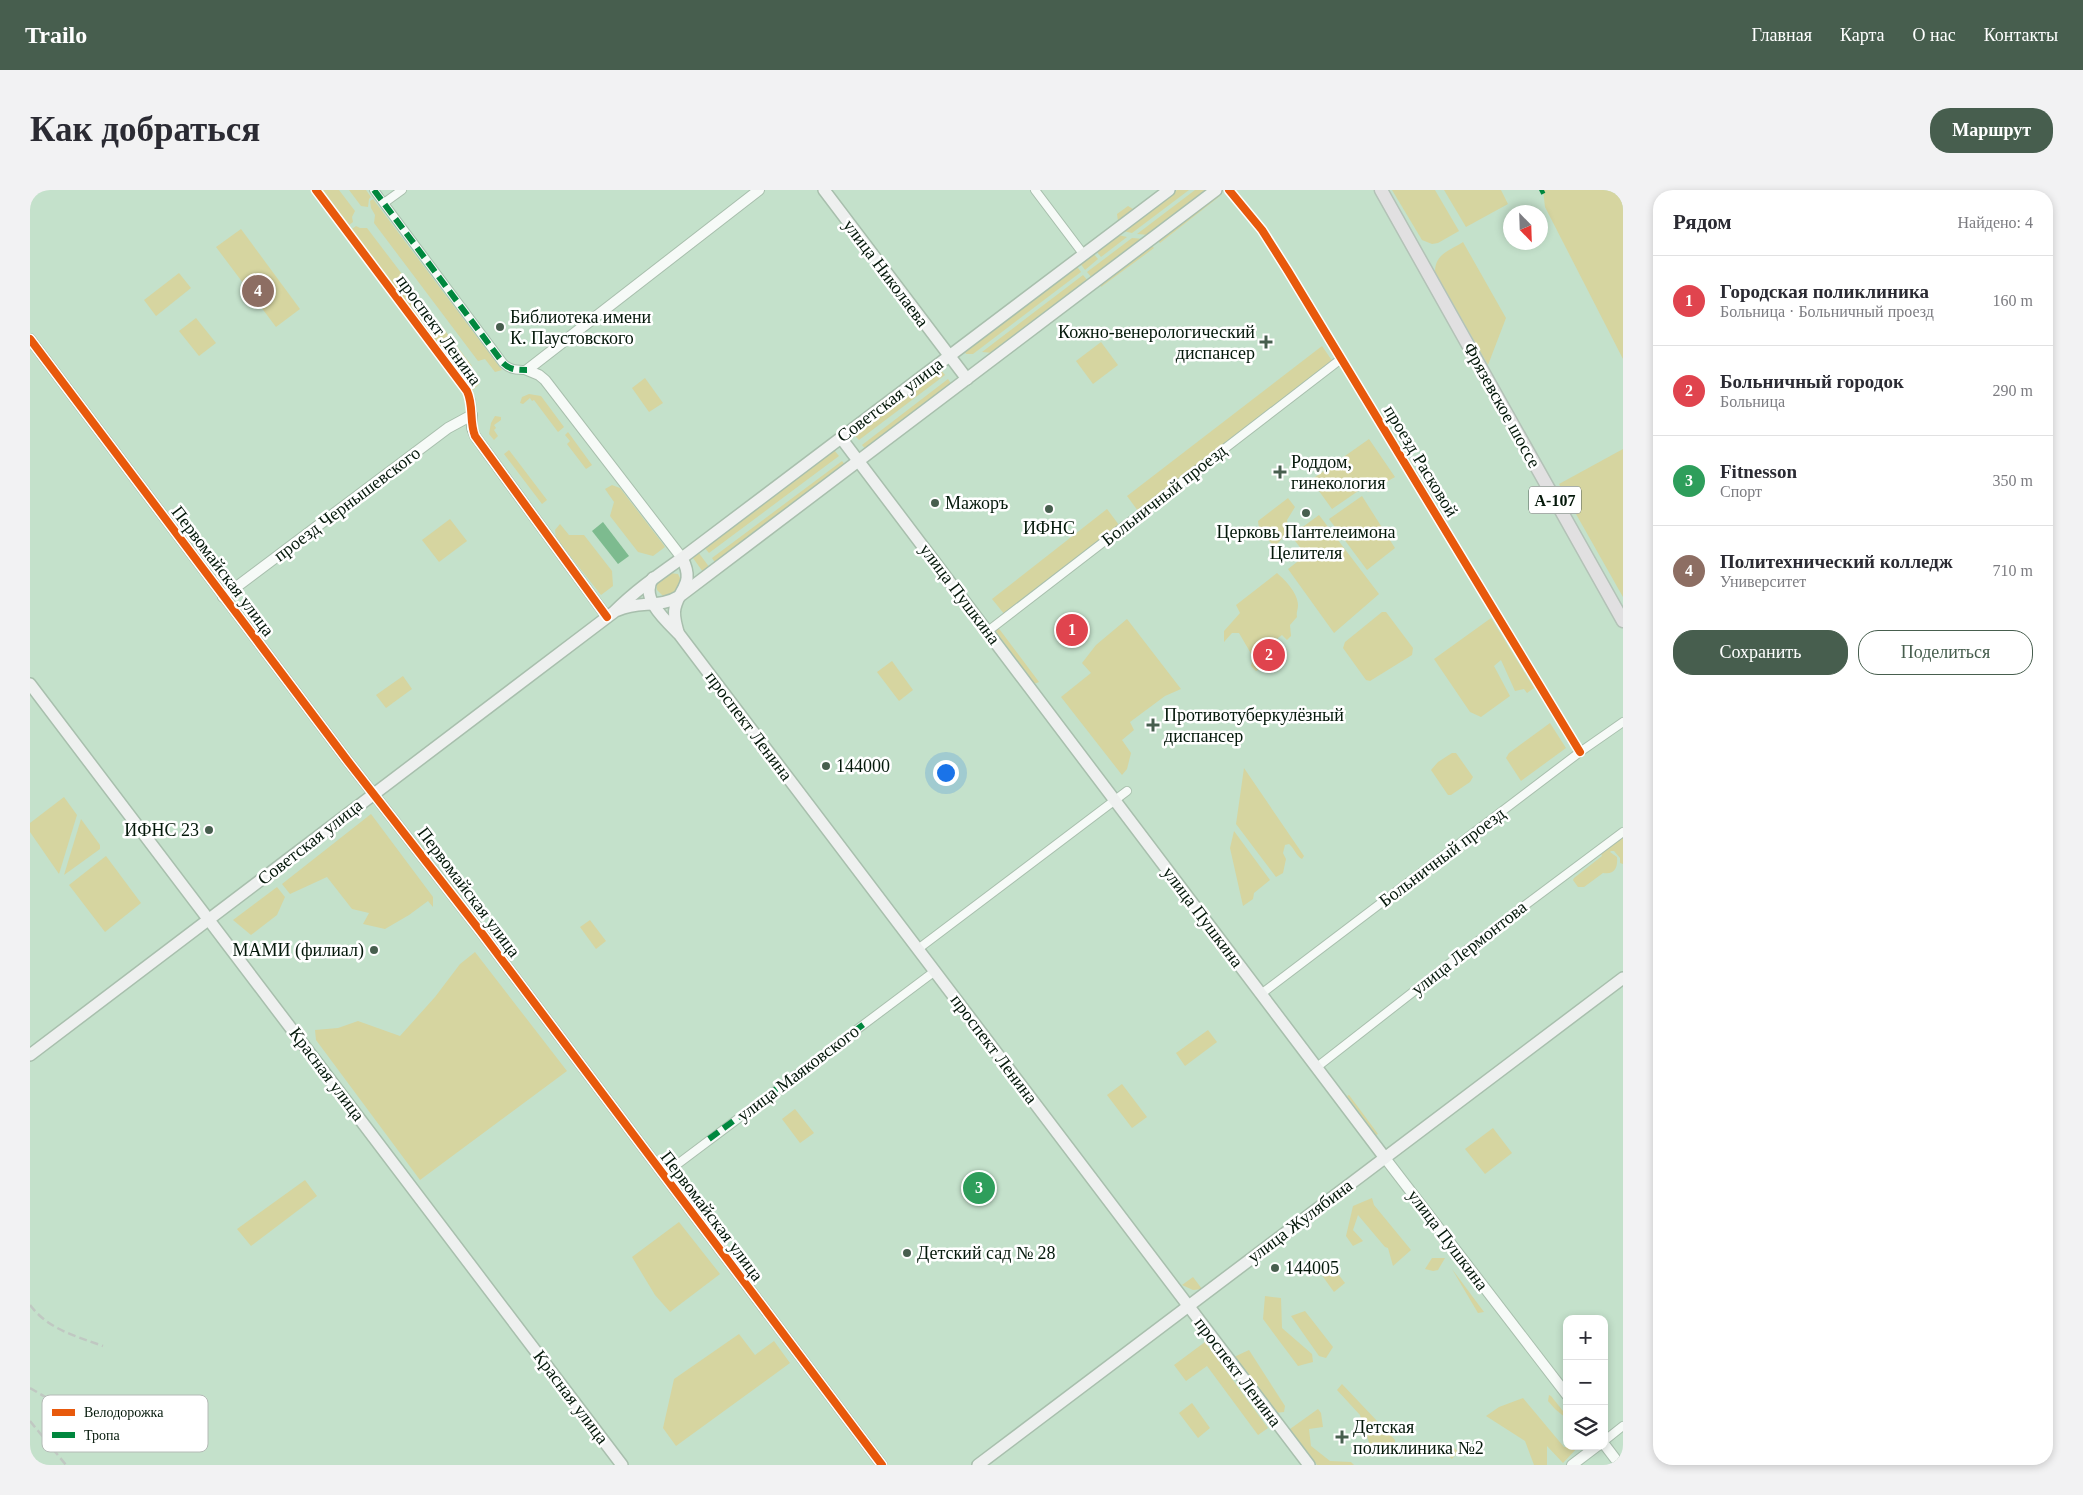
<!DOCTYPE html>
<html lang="ru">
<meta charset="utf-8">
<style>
:root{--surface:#fff;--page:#f2f2f3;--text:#2b2b33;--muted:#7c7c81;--line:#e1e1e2;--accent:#475e4e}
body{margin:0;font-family:"Times New Roman",serif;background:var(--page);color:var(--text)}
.controls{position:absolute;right:15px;bottom:15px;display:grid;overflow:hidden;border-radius:10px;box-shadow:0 2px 8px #0003}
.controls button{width:45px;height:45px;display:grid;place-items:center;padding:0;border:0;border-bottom:1px solid var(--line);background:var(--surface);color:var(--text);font:25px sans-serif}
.compass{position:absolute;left:1473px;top:15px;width:45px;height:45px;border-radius:50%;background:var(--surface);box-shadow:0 2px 8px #0003;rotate:157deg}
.you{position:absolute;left:915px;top:582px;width:18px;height:18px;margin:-12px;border:4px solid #fff;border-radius:50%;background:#1a73e8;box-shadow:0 0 0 8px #1a73e833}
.badge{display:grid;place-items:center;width:32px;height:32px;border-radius:50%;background:var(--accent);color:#fff;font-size:16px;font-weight:700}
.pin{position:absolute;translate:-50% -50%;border:2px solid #fff;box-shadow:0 1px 5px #0006}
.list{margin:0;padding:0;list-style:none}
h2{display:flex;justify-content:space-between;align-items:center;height:65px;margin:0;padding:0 20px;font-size:21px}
h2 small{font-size:16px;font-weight:400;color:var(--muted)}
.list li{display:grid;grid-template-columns:32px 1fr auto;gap:15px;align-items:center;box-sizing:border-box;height:90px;padding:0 20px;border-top:1px solid var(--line)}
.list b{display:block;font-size:19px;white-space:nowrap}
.list p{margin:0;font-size:16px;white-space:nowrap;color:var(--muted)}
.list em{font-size:16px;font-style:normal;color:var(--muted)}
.actions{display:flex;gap:10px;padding:15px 20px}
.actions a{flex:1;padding:11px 0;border:1px solid var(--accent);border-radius:20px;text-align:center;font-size:18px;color:var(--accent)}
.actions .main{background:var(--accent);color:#fff}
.icon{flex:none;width:28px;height:28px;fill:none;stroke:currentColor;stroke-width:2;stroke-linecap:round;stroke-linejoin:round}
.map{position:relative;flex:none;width:1593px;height:1275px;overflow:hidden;border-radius:20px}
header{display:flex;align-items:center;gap:30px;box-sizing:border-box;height:70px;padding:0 25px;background:var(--accent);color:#fff}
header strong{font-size:24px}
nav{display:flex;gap:28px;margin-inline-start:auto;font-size:18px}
.intro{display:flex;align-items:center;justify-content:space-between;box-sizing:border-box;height:120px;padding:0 30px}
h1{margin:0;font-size:35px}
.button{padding:12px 22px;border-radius:20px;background:var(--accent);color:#fff;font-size:18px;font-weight:700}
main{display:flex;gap:30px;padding:0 30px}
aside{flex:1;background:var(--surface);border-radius:20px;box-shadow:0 2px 8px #0003}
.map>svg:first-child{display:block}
.green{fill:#d6d5a0}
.water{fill:#7dbb8f}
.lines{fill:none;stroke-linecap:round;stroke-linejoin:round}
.minor-casing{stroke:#a8bfad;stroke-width:10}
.tertiary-casing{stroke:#a8bfad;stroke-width:12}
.secondary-casing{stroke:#a8bfad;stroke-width:14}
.trunk-casing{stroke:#b3c2b7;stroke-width:15}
.minor{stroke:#f6faf7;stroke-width:8}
.tertiary{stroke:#f6faf7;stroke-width:10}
.secondary{stroke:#eef0ef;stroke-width:11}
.trunk{stroke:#e1e0e1;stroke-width:12}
.rail{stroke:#c0c8c2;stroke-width:2.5;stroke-dasharray:8 4;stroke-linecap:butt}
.quiet{stroke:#00873e;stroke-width:6;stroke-dasharray:12 6;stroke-linecap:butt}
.cycleway-casing{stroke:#fff;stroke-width:11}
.cycleway{stroke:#e8590c;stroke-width:8}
.poi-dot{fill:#475e4e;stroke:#fff;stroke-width:2}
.labels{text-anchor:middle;stroke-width:5;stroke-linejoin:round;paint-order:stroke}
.shield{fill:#fff;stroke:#4f5d54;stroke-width:1}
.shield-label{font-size:16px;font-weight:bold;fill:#04180a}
.street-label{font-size:18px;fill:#04180a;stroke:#fff}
.poi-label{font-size:18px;fill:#04180a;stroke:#fff;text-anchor:start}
.key{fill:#fff;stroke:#b4bab6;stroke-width:1}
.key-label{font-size:14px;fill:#04180a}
</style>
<header>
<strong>Trailo</strong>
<nav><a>Главная</a><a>Карта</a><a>О нас</a><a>Контакты</a></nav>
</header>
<div class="intro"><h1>Как добраться</h1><a class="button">Маршрут</a></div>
<main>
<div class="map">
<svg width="1593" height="1275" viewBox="0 0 1593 1275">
<rect width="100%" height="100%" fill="#c4e1cb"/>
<g class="green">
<polygon points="293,0 309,0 325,21 322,27 323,32 319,35"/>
<polygon points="319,0 336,0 341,7 339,9 338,17 331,16"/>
<polygon points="1147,0 1159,0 1102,43 1093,41"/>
<polygon points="1165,0 1176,0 1119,45 1107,44"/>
<polygon points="1362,0 1405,0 1429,41 1408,53 1402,54 1392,50"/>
<polygon points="1414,0 1471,0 1478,14 1436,37"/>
<polygon points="1513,0 1593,0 1593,169 1515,17"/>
<polygon points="1189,5 1190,6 1130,53 1128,51"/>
<polygon points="343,9 472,180 465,182 455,169 448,171 344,33 345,25 341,18 340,11"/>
<polygon points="1098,16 1103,19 1088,31 1087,24"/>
<polygon points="326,36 330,38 337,38 442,176 438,181 449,194 442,201 322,39"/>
<polygon points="211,39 270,119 246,137 186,57"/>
<polygon points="1088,45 1097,47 1071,67 1066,61"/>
<polygon points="1102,48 1114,49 1062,88 1057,82"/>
<path d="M 1433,52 L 1476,128 L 1458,175 L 1405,82 C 1405,64 1419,61 1433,52 Z"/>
<polygon points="1122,56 1124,58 1071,97 1070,95"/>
<polygon points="1063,63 1068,69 1055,80 1050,73"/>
<polygon points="1046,75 1051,82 943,164 936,164 934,160"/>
<polygon points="149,83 161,98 126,126 114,110"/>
<polygon points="1053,85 1058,91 964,163 952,162"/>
<polygon points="166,128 186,153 169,166 149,141"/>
<polygon points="1071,152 1088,175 1063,194 1046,171"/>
<polygon points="1292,156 1303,172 1108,321 1097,306"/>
<polygon points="910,179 915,185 829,250 824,245"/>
<polygon points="615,188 633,213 619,222 602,198"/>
<polygon points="918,189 922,195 837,261 832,255"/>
<polygon points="499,204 511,206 534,237 528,242 504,210 502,211 500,208 493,214 490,213 492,207"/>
<polygon points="465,226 471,227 471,230 464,235 466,238 464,240 468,246 464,250 459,244 461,233"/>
<polygon points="538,242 562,275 556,279 537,254 540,251 535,245"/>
<polygon points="1339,249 1365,287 1338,302 1334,297 1302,319 1281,290"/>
<polygon points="1593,259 1593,407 1529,294"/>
<polygon points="479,260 517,310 512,314 474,264"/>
<polygon points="804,260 809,266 679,363 674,357"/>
<polygon points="812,271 816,276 686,374 682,368"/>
<polygon points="582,295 590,298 633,354 635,357 623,366 608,362 580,326 584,312 575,299"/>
<polygon points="1332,306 1365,358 1337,380 1299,329"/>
<path d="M 1258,308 L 1265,317 L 1257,330 C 1259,340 1252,350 1244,357 L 1229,338 L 1228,331 Z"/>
<polygon points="1077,319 1089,335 975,425 962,409"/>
<polygon points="1289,325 1349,404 1304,443 1258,379 1276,365 1262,347 1257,350 1256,347 1262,335 1266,338 1274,336"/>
<polygon points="420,329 437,351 409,372 392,350"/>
<polygon points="530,334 539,345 554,345 582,381 583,396 571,405 526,348 525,340"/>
<polygon points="668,362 680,378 673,382 663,368"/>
<path d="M 640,383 L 648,384 L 651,390 C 648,399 643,405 633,406 L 627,400 L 626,395 Z"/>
<path d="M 1247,383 C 1255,390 1268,403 1268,415 C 1268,420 1266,422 1267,427 L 1260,435 L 1261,446 L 1257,450 L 1252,445 L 1248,448 L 1245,459 L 1239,465 L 1234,477 L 1226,481 L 1221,476 L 1223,467 L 1209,443 L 1202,443 L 1194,452 L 1194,441 L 1210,423 L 1206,415 Z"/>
<polygon points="1352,422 1356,422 1383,458 1382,465 1340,491 1336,490 1313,458 1315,452"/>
<polygon points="1461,428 1504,498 1497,503 1494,499 1485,501 1471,470 1464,476 1480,506 1451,527 1440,522 1404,469"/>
<polygon points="1097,429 1151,499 1135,506 1100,532 1104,540 1092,550 1101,563 1097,579 1092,585 1031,507 1061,483 1052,473 1066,455"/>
<polygon points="967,436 1009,492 1004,494 965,440"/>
<polygon points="862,471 883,500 869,511 847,482"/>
<polygon points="373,486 382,499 356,518 346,505"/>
<polygon points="1520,533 1536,558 1491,591 1476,568 1479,563"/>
<polygon points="1422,563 1426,563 1443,587 1440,592 1421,605 1418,605 1401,580 1408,572"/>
<path d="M 1214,578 L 1274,666 L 1272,669 C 1266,666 1265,659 1259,654 L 1255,655 L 1253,663 L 1256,669 L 1253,683 L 1246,687 L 1206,634 Z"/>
<polygon points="34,607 47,625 29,684 0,642 0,633"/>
<polygon points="341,624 403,707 403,717 398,711 379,725 355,739 333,734 339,723 322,719 297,687 260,704 252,694"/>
<polygon points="51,629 70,655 70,659 34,685"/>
<polygon points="1204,641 1240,690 1224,703 1223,709 1213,716 1200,658"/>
<path d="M 1593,645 L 1593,674 L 1590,673 L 1590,668 L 1584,661 L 1581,661 L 1580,662 L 1587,667 C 1588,677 1585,685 1573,683 L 1554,697 L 1548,697 L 1543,690 L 1544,688 L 1572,666 L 1570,662 Z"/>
<polygon points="76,666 111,713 75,742 39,695"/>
<polygon points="247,697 255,707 247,725 221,745 203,730"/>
<polygon points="560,730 576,751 566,759 550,737"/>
<polygon points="445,762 537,881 390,990 286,850 285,840 308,838 328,831 370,846 405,807 430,774"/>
<polygon points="1178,840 1187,852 1155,876 1146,863"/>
<polygon points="1092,894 1117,927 1102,938 1077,905"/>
<polygon points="1319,905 1348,944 1346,945 1317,906"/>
<polygon points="765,919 784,943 770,953 752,929"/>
<polygon points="1463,938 1482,963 1455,984 1435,959"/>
<polygon points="275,990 287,1006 221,1056 207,1039"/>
<polygon points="1342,1008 1344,1015 1381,1060 1363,1076 1358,1058 1355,1057 1328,1025 1323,1040 1333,1051 1323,1056 1316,1046 1323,1016"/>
<polygon points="649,1032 690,1084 640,1122 625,1105 602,1067"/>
<polygon points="1402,1068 1415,1068 1408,1080 1403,1081 1395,1079"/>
<polygon points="1302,1076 1315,1093 1304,1102 1291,1084"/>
<polygon points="1422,1079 1454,1122 1448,1123"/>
<polygon points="1163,1087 1172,1099 1163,1100 1152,1095"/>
<polygon points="1235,1106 1251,1108 1252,1138 1282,1164 1283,1172 1268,1176 1233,1129"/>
<polygon points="1275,1121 1303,1157 1296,1168 1289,1166 1261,1126"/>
<polygon points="709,1144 725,1165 744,1151 760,1173 646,1256 633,1238 644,1189"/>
<polygon points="1175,1152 1238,1238 1228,1245 1177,1176 1156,1191 1144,1175"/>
<polygon points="1219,1160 1255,1216 1254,1222 1245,1223 1204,1167"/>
<polygon points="1312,1194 1365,1250 1366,1265 1356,1261 1343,1265 1330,1225 1307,1200"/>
<polygon points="1519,1205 1521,1206 1537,1226 1537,1229 1525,1219 1518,1211"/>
<polygon points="1493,1208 1534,1257 1549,1256 1533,1273 1517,1256 1517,1275 1504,1275 1495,1251 1456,1226 1469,1217"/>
<polygon points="1162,1213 1180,1238 1168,1248 1149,1223"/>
<polygon points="1288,1219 1291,1223 1293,1237 1279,1239 1281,1256 1300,1271 1321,1272 1324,1275 1287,1275 1260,1239"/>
<polygon points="1422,1255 1428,1262 1422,1269 1413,1260"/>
</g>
<polygon class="water" points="573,332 599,366 588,374 562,341"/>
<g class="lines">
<defs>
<g id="minor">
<polyline points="286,0 437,201 441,211 442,225"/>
<path d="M 344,0 L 473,173 C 480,180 487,180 497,180"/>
<polyline points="1005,0 1054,65"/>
<polyline points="1199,0 1232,40 1258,81 1550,562"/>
<polyline points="354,13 372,0"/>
<polyline points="958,441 1311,169"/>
<polyline points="888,759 1097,601"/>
<polyline points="1231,804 1550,562 1593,532"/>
<polyline points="1287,877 1470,734 1593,642"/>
<polyline points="633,985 905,781"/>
<polyline points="1574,1251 1593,1236"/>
</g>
<g id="tertiary">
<polyline points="0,149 317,570 451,742 852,1275"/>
<polyline points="442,225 442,238 445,246 577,427"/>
<polyline points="652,368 515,190 509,185 497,180 729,0"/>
<polyline points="193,407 418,238 442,225"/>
<polyline points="1355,968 1537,1205"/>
<polyline points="1574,1254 1590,1275"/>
<polyline points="1542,1275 1567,1256"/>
</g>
<g id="secondary">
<polyline points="794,0 937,189"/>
<polyline points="811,248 1355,968"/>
<path d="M 623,388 C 609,407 635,430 649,444 L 1279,1275"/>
<path d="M 588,420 C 608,411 631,418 650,406 L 1186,0"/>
<path d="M 648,442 C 646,434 643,426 645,418 C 650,397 665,394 652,368"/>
<polyline points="0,494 592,1275"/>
<path d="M 0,865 L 584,422 C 605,401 628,385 652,368 L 1139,0"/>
<polyline points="948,1275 1593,788"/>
</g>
<polyline id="trunk" points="1351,0 1593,431"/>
</defs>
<use href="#minor" class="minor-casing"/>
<use href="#tertiary" class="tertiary-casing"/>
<use href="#secondary" class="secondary-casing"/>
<use href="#trunk" class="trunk-casing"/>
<use href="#minor" class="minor"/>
<use href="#tertiary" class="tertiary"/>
<use href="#secondary" class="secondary"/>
<use href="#trunk" class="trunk"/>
<g class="rail">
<path d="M 0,1115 C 18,1139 45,1146 73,1156"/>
<polyline points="0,1198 24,1212 43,1237"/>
<polyline points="0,1231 36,1275"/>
</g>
<g class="quiet">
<path d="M 344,0 L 473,173 C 480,180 487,180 497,180"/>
<polyline points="1510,2 1514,0"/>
<polyline points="679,949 838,831"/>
</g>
<defs>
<g id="cycleway">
<path d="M 286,0 L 437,201 C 444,216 439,231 445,246 L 577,427"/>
<polyline points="1199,0 1232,40 1258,81 1550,562"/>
<polyline points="0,149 317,570 451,742 852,1275"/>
</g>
</defs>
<use href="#cycleway" class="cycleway-casing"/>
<use href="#cycleway" class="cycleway"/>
</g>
<g class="poi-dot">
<circle cx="470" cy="137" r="5"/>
<path d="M1233.5 144.5h5v5h5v5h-5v5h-5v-5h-5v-5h5z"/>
<path d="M1247.5 274.5h5v5h5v5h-5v5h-5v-5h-5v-5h5z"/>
<circle cx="905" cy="313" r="5"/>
<circle cx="1019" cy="319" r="5"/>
<circle cx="1276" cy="323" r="5"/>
<path d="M1120.5 527.5h5v5h5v5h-5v5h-5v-5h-5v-5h5z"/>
<circle cx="796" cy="576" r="5"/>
<circle cx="179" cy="640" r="5"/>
<circle cx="344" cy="760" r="5"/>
<circle cx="877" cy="1063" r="5"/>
<circle cx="1245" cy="1078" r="5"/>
<path d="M1309.5 1239.5h5v5h5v5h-5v5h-5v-5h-5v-5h5z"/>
</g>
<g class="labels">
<rect class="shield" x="1499" y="296.5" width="52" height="27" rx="4"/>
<g class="shield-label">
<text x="1525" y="316">А-107</text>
</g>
<g class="street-label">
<text transform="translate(856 83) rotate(53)" y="6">улица Николаева</text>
<text transform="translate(409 140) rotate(54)" y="6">проспект Ленина</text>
<text transform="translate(860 210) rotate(-37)" y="6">Советская улица</text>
<text transform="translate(1472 215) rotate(61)" y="6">Фрязевское шоссе</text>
<text transform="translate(1391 271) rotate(59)" y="6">проезд Расковой</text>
<text transform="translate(1134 305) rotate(-38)" y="6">Больничный проезд</text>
<text transform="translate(317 314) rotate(-37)" y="6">проезд Чернышевского</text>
<text transform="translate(193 381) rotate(53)" y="6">Первомайская улица</text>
<text transform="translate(930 404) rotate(53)" y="6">улица Пушкина</text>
<text transform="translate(719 536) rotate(53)" y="6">проспект Ленина</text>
<text transform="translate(280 652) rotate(-38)" y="6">Советская улица</text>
<text transform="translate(1412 667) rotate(-37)" y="6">Больничный проезд</text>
<text transform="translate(439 702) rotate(53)" y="6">Первомайская улица</text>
<text transform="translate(1173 727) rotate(53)" y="6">улица Пушкина</text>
<text transform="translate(1439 758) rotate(-38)" y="6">улица Лермонтова</text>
<text transform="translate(964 859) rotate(53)" y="6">проспект Ленина</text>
<text transform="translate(768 883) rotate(-37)" y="6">улица Маяковского</text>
<text transform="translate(297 884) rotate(53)" y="6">Красная улица</text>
<text transform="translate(682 1026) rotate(53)" y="6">Первомайская улица</text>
<text transform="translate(1270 1031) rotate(-37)" y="6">улица Жулябина</text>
<text transform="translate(1418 1050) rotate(53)" y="6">улица Пушкина</text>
<text transform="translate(1208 1182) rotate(53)" y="6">проспект Ленина</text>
<text transform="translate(541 1207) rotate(53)" y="6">Красная улица</text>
</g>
<g class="poi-label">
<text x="480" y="133">Библиотека имени<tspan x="480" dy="21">К. Паустовского</tspan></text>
<text x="1225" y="148" text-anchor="end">Кожно-венерологический<tspan x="1225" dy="21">диспансер</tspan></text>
<text x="1261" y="278">Роддом,<tspan x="1261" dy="21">гинекология</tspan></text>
<text x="915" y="319">Мажоръ</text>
<text x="1019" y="344" text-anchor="middle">ИФНС</text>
<text x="1276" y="348" text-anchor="middle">Церковь Пантелеимона<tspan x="1276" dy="21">Целителя</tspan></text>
<text x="1134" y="531">Противотуберкулёзный<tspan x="1134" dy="21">диспансер</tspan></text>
<text x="806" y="582">144000</text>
<text x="169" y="646" text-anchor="end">ИФНС 23</text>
<text x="334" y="766" text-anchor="end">МАМИ (филиал)</text>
<text x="887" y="1069">Детский сад № 28</text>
<text x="1255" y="1084">144005</text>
<text x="1323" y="1243">Детская<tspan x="1323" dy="21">поликлиника №2</tspan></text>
</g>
</g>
<rect x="12" y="1205" width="166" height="57" rx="8" class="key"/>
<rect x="22" y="1219" width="23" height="7" fill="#e8590c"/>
<rect x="22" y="1242" width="23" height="6" fill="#00873e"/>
<g class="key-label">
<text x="54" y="1227">Велодорожка</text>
<text x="54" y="1250">Тропа</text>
</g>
</svg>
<div class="controls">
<button>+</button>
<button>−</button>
<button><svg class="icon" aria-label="layers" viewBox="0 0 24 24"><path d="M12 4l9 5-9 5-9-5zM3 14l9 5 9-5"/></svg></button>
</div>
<svg class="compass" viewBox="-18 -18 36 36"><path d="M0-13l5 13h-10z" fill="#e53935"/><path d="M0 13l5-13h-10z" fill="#7c7c81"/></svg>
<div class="you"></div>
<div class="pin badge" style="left:1042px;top:440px;background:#e0444e">1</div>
<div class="pin badge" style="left:1239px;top:465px;background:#e0444e">2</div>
<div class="pin badge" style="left:949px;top:998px;background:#2e9e5b">3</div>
<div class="pin badge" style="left:228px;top:101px;background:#8d6e63">4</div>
</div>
<aside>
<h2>Рядом<small>Найдено: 4</small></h2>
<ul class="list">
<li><span class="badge" style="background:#e0444e">1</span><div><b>Городская поликлиника</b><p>Больница · Больничный проезд</p></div><em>160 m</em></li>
<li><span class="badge" style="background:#e0444e">2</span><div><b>Больничный городок</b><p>Больница</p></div><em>290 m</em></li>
<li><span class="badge" style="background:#2e9e5b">3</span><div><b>Fitnesson</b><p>Спорт</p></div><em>350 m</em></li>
<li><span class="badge" style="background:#8d6e63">4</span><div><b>Политехнический колледж</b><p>Университет</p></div><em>710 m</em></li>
</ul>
<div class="actions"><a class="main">Сохранить</a><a>Поделиться</a></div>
</aside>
</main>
